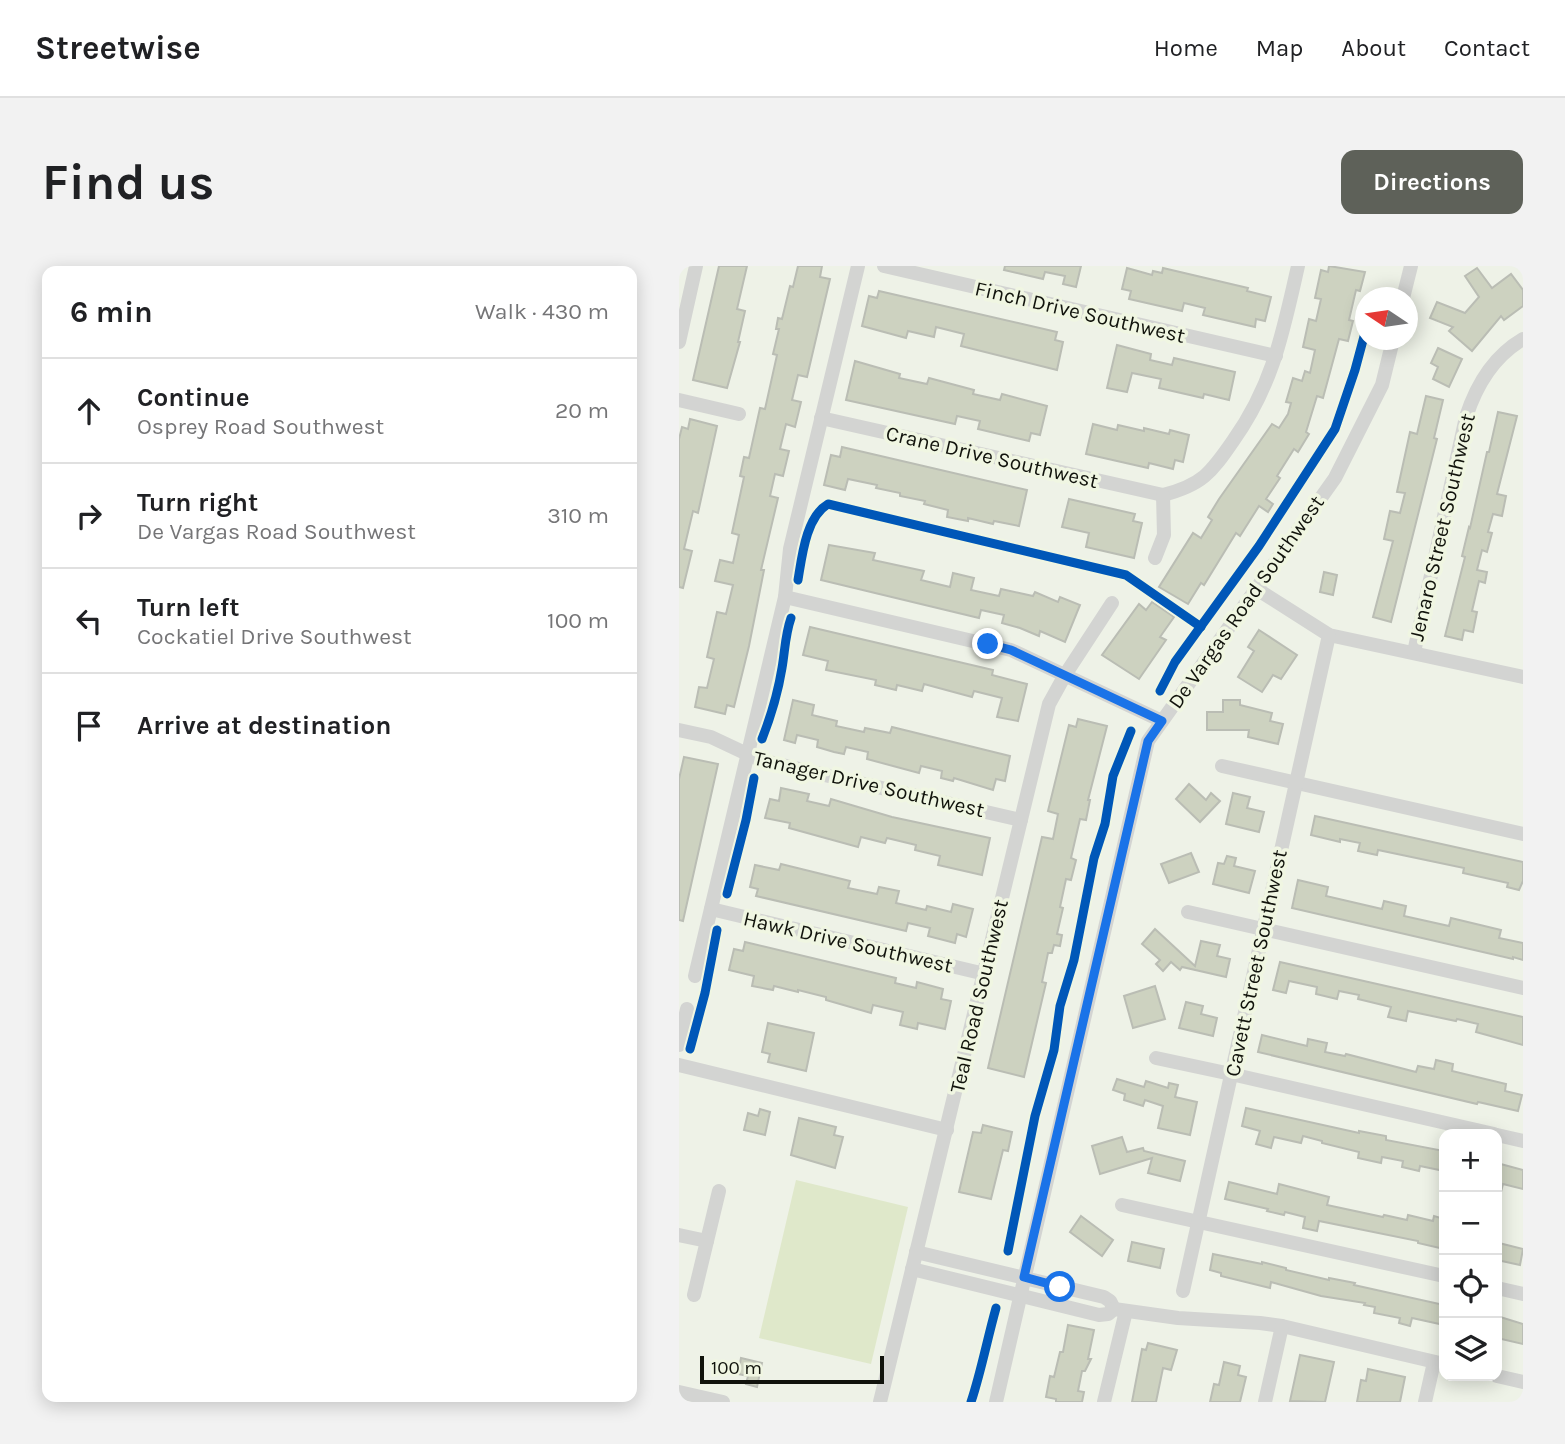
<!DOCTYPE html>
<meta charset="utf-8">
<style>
:root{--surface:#fff;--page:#f2f2f2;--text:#202124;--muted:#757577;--line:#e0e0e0;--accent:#5e6159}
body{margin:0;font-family:Karla,sans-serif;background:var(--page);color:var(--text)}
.controls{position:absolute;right:21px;bottom:21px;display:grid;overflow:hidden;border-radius:14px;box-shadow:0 4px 18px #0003}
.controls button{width:63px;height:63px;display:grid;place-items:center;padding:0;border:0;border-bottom:2px solid var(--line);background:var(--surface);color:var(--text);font:35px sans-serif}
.compass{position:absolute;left:676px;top:21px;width:63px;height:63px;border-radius:50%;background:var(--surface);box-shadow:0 4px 18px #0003;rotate:283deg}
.scale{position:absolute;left:21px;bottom:18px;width:184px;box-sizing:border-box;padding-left:7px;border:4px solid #11130c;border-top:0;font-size:19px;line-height:24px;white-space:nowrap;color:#11130c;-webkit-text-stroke:5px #f0f6e2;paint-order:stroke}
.stop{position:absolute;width:21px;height:21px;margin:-16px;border:5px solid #1a73e8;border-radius:50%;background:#fff}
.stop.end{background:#1a73e8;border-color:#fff;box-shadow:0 2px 7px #0008}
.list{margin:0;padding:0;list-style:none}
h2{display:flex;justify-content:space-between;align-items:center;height:91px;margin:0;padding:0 28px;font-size:30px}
h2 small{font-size:23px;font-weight:400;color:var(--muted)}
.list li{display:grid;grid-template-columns:46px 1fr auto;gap:21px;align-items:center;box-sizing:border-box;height:105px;padding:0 28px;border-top:2px solid var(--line)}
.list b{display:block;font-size:26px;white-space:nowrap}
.list p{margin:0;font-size:23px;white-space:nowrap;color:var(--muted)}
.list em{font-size:23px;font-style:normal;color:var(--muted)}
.icon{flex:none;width:38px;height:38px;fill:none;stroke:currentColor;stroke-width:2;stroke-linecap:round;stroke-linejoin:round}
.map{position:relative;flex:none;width:844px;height:1136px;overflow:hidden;border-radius:14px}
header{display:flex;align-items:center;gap:42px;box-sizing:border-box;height:98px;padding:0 35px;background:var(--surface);border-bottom:2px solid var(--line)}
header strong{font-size:33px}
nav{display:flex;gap:38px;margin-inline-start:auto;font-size:24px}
.intro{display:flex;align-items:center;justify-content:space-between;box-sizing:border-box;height:168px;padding:0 42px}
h1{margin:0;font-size:49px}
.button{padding:18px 32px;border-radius:14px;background:var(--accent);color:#fff;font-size:24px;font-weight:700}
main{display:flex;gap:42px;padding:0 42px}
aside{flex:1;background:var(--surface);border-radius:14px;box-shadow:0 4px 18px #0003}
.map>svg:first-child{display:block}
.green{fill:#dfe8ca}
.building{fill:#cdd2c0;stroke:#babdb4;stroke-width:2}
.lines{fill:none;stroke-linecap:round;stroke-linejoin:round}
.minor{stroke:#d3d4d2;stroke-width:14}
.cycleway-casing{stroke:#f0f6e2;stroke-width:13}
.cycleway{stroke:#0057b8;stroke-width:9}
.route{stroke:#1a73e8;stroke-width:9}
.labels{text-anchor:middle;stroke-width:7;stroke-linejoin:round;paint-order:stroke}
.street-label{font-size:21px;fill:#11130c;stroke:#f0f6e2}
</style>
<header>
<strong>Streetwise</strong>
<nav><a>Home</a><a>Map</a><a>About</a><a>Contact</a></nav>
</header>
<div class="intro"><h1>Find us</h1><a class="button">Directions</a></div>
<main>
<aside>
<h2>6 min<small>Walk · 430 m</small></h2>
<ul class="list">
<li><svg class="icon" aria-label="ahead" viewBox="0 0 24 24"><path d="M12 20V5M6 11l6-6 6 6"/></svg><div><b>Continue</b><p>Osprey Road Southwest</p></div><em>20 m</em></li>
<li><svg class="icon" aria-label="right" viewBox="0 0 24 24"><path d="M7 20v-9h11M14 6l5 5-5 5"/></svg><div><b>Turn right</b><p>De Vargas Road Southwest</p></div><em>310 m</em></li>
<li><svg class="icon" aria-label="left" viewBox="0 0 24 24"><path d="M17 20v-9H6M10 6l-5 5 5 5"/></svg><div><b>Turn left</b><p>Cockatiel Drive Southwest</p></div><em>100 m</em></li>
<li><svg class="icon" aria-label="arrive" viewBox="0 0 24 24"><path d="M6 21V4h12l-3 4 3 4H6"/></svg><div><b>Arrive at destination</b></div></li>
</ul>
</aside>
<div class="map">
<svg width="844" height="1136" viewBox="0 0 844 1136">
<rect width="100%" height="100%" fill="#eef2e7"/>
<polygon class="green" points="117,914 229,941 192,1098 80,1072"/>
<g class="building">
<polygon points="40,0 68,0 58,43 66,45 59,76 61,76 48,122 14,114"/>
<polygon points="119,0 143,0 141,11 151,13 128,111 119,109 113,134 122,136 116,161 107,158 101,183 110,185 104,210 96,208 91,230 99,232 82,304 85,304 70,380 55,441 48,439 46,448 16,441 20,421 28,422 35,393 28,391 38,346 47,348 54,319 36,315 41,294 54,297 60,269 53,267 65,211 61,210 65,191 70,192 81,142 86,143 98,89 94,88 100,63 97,63 99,52 103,53 111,20 114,21"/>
<polygon points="326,0 402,0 397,21 384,18 386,10 366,6 364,13 325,4"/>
<polygon points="650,0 686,6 681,25 677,24 670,54 674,55 669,75 660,73 644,132 638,130 627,166 630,168 619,186 615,183 598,210 601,212 587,233 594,238 589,246 580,240 561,270 557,267 525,319 522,317 509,338 480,321 514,267 522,272 533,254 529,251 540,233 593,158 600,162 609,148 612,137 607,136 614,112 623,115 626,105 631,107 636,84 624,81 630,53 637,55 642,33 636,32 642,4 649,6"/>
<polygon points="448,2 473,9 474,5 483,7 484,2 569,22 568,25 592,31 586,55 577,53 576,61 524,49 526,42 505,37 503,45 450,33 452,25 443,23"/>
<polygon points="798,2 813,22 832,8 844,24 844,40 825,54 822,50 793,85 770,65 774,61 751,52 758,36 786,47 800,31 786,10"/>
<polygon points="200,25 378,66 376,74 384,76 378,104 282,80 285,68 257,61 255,71 229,65 227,72 183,60 190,30 198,32"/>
<polygon points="438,79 472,88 471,94 493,99 495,92 556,106 550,134 525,128 524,132 480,122 482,113 453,107 448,126 428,122"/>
<polygon points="759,82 783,93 770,121 754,113 759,101 752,97"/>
<polygon points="176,95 221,108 220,112 248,118 250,112 295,124 294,128 321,134 323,128 368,140 361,169 352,167 350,175 299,163 301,155 278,150 276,158 167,134"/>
<polygon points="747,130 764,134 755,172 758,173 712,356 694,351 714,275 705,273 711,245 721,247 726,227 718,226 731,166 738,168"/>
<polygon points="819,146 838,150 818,228 827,230 823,250 814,248 809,266 813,267 808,286 803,284 798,304 808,306 806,317 800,315 793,345 798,346 794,366 785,364 783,374 766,370 786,291 783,290 790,261 791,262 808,186 810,186"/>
<polygon points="11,153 38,160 19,247 14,245 5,283 13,285 4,322 0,321 0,173 3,161 9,163"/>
<polygon points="414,158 438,164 439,159 465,165 465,162 490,168 491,164 510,169 504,196 496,194 494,203 470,197 469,202 407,188"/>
<polygon points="163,181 348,224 340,260 315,255 314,258 289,252 289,255 268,251 269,244 245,238 246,235 221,230 221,227 197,222 198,219 169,213 166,224 145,219 152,189 161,191"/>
<polygon points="390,233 456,248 454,255 463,257 455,292 407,281 410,267 383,261"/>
<polygon points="150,279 196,287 194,294 245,305 242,314 271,321 274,307 295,312 292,324 320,330 322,323 354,330 356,326 379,336 381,331 401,339 386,376 361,365 360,370 341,362 323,357 325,349 302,344 300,352 142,314"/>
<polygon points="645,306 658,309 654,329 641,326"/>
<polygon points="473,336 495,351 481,371 487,374 460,413 423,389 460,338 467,344"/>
<polygon points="131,361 314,404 313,409 348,418 339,455 318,451 323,432 295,425 293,431 245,418 243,425 218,419 217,424 196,419 197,414 147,404 149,395 124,389"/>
<polygon points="580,364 618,389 602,413 594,409 583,426 559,411 575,385 569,381"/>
<polygon points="114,434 135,439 133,449 158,455 157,460 185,466 186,462 211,467 213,461 331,490 326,515 317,513 314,524 275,512 274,515 262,512 263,505 242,500 240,507 188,493 189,486 167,481 165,488 155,486 138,481 139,474 118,469 116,477 105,474"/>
<polygon points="544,434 561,434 561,439 593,447 591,455 604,458 599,478 569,471 570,464 528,464 528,446 544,446"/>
<polygon points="399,453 428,460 409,534 411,534 407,554 401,553 392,592 397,594 392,614 387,613 381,641 384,642 378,668 383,669 381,680 375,679 373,687 369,687 363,716 367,717 345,811 309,802 363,571 374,573 379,548 369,545 390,459 397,461"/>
<polygon points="5,491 39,498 4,655 0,654 0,513"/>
<polygon points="510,518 527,534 532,527 541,535 521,556 497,533"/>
<polygon points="102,522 130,528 128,535 150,540 152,533 213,551 311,572 303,609 259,599 261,590 236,584 237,579 208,572 206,577 182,571 179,581 110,562 111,557 86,552 91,533 100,535"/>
<polygon points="554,527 571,531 568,542 585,546 580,566 547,558"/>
<polygon points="636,550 844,596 844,615 840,624 828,621 829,617 784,607 785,602 699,584 698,589 679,585 681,577 661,573 661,576 632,569"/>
<polygon points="512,587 520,606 490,617 482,598"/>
<polygon points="548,590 557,592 555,600 576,605 570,627 534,618 539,597 545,598"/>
<polygon points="102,598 171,615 169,622 198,628 200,621 220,625 217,637 247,644 248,640 272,646 274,638 294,643 287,671 278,668 276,677 249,670 251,662 229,657 227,665 77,630 79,623 71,621 76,599 100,604"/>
<polygon points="619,614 649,621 647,630 703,643 705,635 727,640 725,650 770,660 772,652 822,664 820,672 844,677 844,694 834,691 834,693 613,642"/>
<polygon points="476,663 516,700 522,675 541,679 538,690 551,693 547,711 503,701 501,704 492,696 484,705 477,698 481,694 463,678"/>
<polygon points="66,676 217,712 216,717 237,722 238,716 264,723 262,733 272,735 266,763 239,757 238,763 221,759 224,746 194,739 192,747 147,734 147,731 119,724 119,726 95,720 94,724 73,720 75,710 50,704 55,683 64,685"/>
<polygon points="601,696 844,751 844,779 797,766 799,758 778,753 777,755 729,745 727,755 709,751 712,741 679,733 680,729 660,725 658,733 637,728 638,721 610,715 607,727 594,724"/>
<polygon points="476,720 486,753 454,762 445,730"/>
<polygon points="507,736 524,740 522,748 538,752 534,770 500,762"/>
<polygon points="89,757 135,767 127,805 89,796 91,788 83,786"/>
<polygon points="583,769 628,780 629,773 648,777 646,786 666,790 667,788 737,806 739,800 755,803 757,794 774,798 773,805 827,818 826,825 843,829 839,845 799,836 798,838 579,786"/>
<polygon points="438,813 465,821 467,815 489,822 490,817 499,819 496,831 518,836 511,869 479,862 484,840 466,834 464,840 445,834 446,828 434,824"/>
<polygon points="567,842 680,867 680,865 707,870 707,874 765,885 765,905 741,900 740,905 723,901 724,895 703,891 702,897 679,892 680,886 643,877 643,875 624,870 622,877 595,871 592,882 577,878 581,865 563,860"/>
<polygon points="81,843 91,846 86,869 65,864 69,847 79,850"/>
<polygon points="120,852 157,861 155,869 164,871 156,902 112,889"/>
<polygon points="304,859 333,866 329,885 324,884 312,933 280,926 294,866 302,867"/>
<polygon points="443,871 448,886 464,882 465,885 506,895 501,915 469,907 473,892 421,908 413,880"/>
<polygon points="818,897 844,904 844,923 824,918 822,926 818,926"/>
<polygon points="550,916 598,928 600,918 650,931 648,939 704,951 705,949 728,954 729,949 754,955 755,950 765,953 765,983 739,977 739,975 640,955 638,965 624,962 626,951 606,946 605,949 588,945 589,943 546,933"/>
<polygon points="402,950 434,974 423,990 391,966"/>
<polygon points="453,976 485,983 481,1002 449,995"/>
<polygon points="820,977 844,983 841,999 818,994"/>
<polygon points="534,988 583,998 583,996 607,1002 607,1004 650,1014 650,1012 676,1017 675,1019 765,1039 765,1059 733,1052 731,1060 720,1057 721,1052 695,1047 696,1041 685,1039 686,1037 642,1030 592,1016 591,1022 542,1010 542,1007 531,1004"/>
<polygon points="818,1050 844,1058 844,1078 818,1072"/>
<polygon points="389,1059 415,1064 409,1093 412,1093 406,1105 403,1105 399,1125 405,1126 403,1136 377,1136 377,1133 367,1131 371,1110 375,1111 381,1086 384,1086"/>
<polygon points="469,1077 498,1084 492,1104 484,1102 477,1136 453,1136 463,1083 467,1084"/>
<polygon points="621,1089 655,1096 646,1136 611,1135"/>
<polygon points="62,1092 83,1097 78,1121 67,1118 69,1110 59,1108"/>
<polygon points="545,1096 561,1100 559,1109 567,1111 561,1136 531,1136 535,1118 540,1119"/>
<polygon points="689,1103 726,1111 721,1136 678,1136 682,1114 687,1115"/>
</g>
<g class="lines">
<g class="minor">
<polyline points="205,0 597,90"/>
<polyline points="724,32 732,0"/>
<polyline points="0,76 17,0"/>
<polyline points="0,134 60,148"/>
<path d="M 142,152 L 484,229 C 523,219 532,207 554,175 C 594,119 604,66 619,0"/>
<polyline points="476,292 485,269 484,229"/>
<polyline points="576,322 650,369 844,411"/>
<polyline points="106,331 332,384 483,455"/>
<path d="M 735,386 L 787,151 C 797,120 815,90 844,73"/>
<polyline points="0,464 32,471 81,494 342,554"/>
<polyline points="543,500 844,568"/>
<polyline points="32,643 306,708"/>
<polyline points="509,646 844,722"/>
<polyline points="16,710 106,331 111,283 179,0"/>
<polyline points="0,779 8,743"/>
<polyline points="477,792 552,808 815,868"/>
<polyline points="0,799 268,864"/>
<polyline points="818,869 844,875"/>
<polyline points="443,939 765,1010"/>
<polyline points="0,969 28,975"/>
<polyline points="237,986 425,1031 431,1035 435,1043"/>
<polyline points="233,1003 420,1049 429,1048 435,1043 499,1052 581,1057 603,1060 765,1098"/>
<polyline points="818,1022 844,1028"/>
<polyline points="504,1025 650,369"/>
<polyline points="15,1029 40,925"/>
<polyline points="818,1110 844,1116"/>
<polyline points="0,1126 44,1136"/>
<polyline points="201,1136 370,438 386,409 433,337"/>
<polyline points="317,1136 469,475 656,212 703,119 714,74"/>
<polyline points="425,1136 447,1045"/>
<polyline points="586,1136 603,1060"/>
<polyline points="746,1136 755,1096"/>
</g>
<defs>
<g id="cycleway">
<path d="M 119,314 C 123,290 127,251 149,238 L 447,309 L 522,361"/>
<polyline points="481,425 496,396 580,280 656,163 676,104 687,63"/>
<path d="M 83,473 C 92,450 99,427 103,402 C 106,385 106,369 112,352"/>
<polyline points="48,628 67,554 75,512"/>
<polyline points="11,783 26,727 38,664"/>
<polyline points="329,985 356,850 375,784 381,740 395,694 415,592 426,558 434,510 452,465"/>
<path d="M 292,1136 C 302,1106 308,1074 317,1042"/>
</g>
</defs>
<use href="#cycleway" class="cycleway-casing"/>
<use href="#cycleway" class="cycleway"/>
</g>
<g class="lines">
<polyline class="route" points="309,378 332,384 483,455 469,475 345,1011 381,1021"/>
</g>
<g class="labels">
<g class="street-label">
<text transform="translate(401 46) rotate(13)" y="7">Finch Drive Southwest</text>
<text transform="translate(313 191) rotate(13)" y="7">Crane Drive Southwest</text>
<text transform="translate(763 261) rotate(-77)" y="7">Jenaro Street Southwest</text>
<text transform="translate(567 336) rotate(-55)" y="7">De Vargas Road Southwest</text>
<text transform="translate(190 518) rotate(13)" y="7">Tanager Drive Southwest</text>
<text transform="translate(169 676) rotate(13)" y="7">Hawk Drive Southwest</text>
<text transform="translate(577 697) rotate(-78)" y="7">Cavett Street Southwest</text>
<text transform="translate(300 730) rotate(-77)" y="7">Teal Road Southwest</text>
</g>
</g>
</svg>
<div class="controls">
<button>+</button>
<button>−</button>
<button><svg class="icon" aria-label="locate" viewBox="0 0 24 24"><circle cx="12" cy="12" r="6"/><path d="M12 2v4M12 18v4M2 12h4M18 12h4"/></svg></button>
<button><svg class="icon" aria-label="layers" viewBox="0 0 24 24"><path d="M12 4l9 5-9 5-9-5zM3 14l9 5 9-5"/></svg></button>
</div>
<svg class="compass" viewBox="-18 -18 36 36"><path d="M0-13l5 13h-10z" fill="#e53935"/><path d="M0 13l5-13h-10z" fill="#757577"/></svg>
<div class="scale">100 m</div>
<div class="stop" style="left:381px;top:1021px"></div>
<div class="stop end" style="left:309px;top:378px"></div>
</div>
</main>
